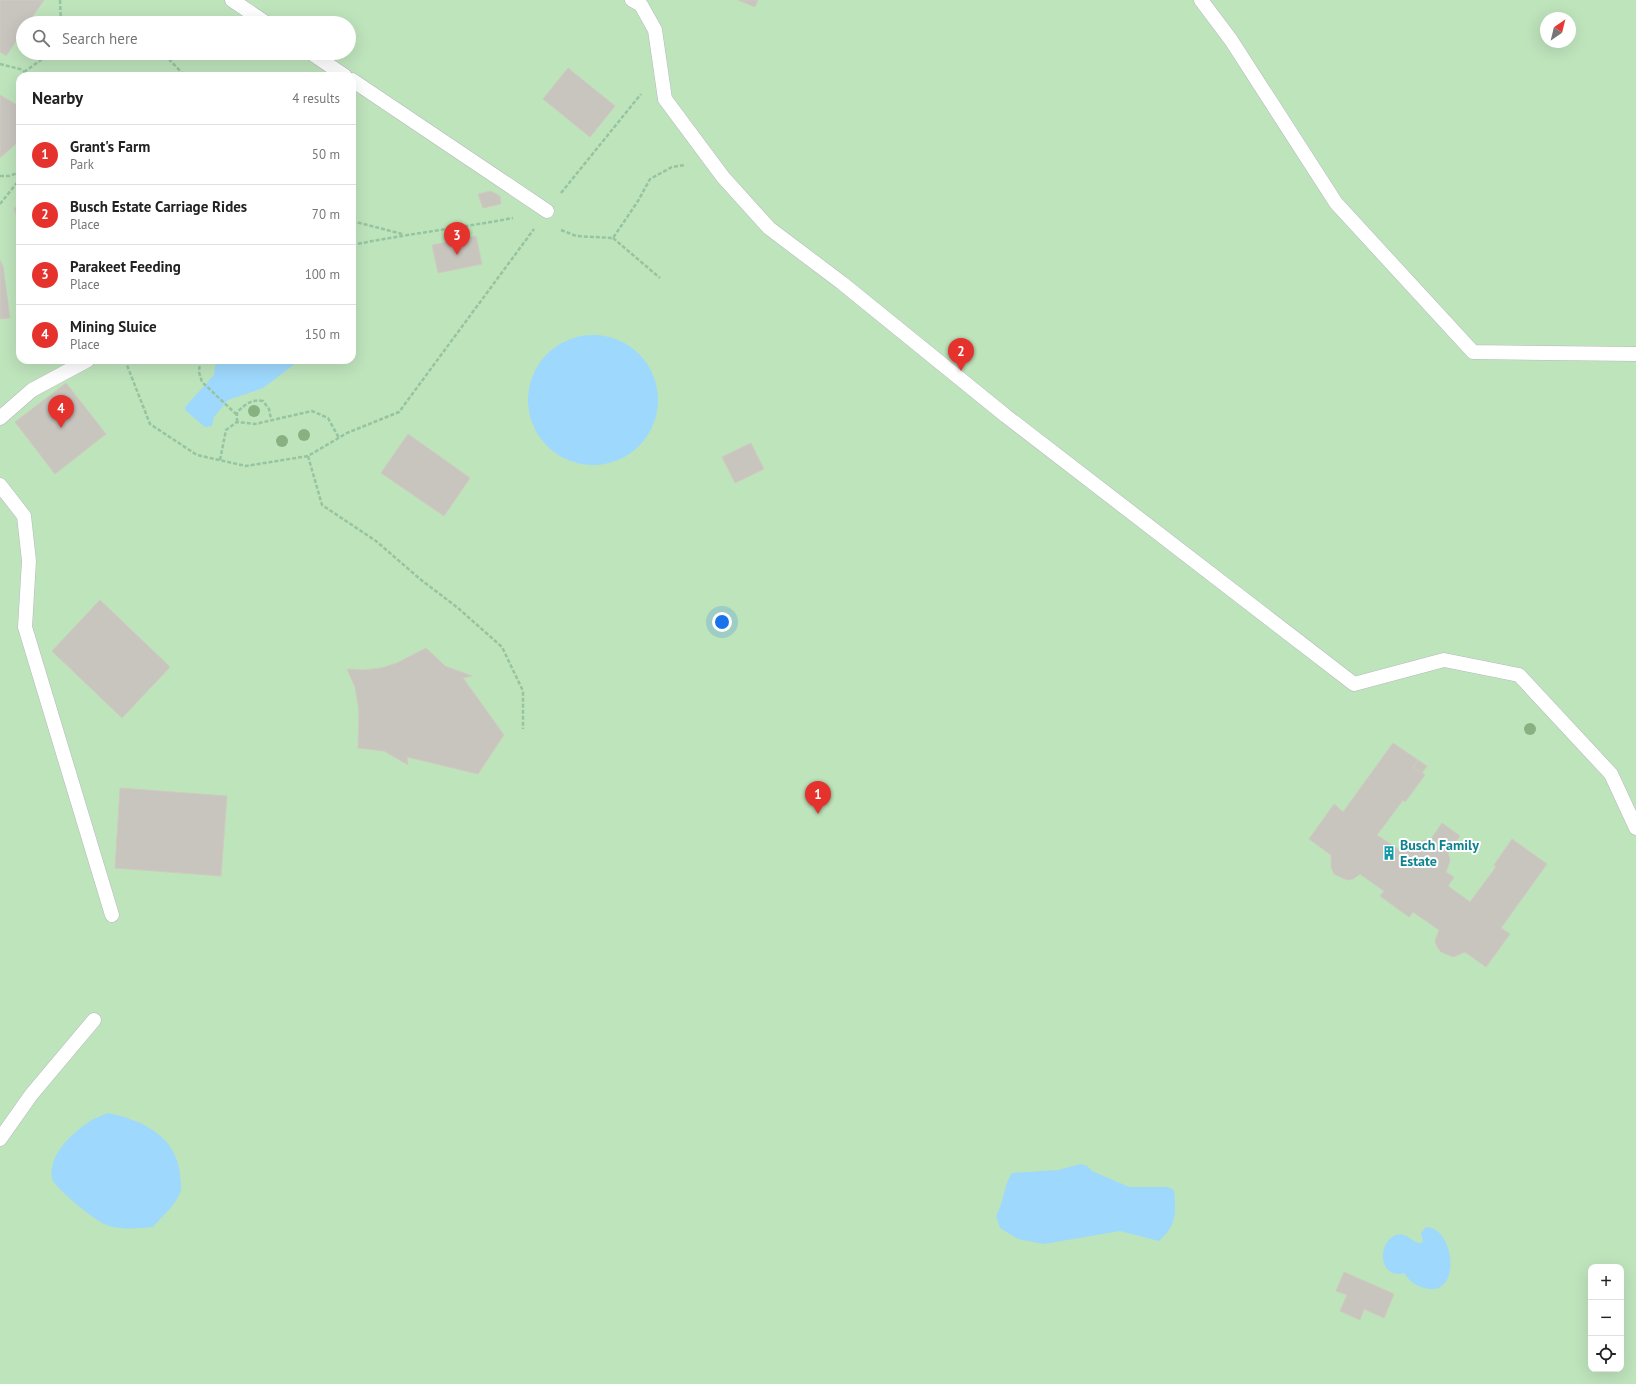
<!DOCTYPE html>
<meta charset="utf-8">
<style>
:root{--surface:#fff;--page:#f6f6f6;--text:#222;--muted:#767676;--line:#e0e0e0;--accent:#e6322c}
body{margin:0;font-family:"PT Sans",sans-serif;background:var(--page);color:var(--text)}
.controls{position:absolute;right:12px;bottom:12px;display:grid;overflow:hidden;border-radius:8px;box-shadow:0 4px 16px #0002}
.controls button{width:36px;height:36px;display:grid;place-items:center;padding:0;border:0;border-bottom:1px solid var(--line);background:var(--surface);color:var(--text);font:20px sans-serif}
.compass{position:absolute;left:1540px;top:12px;width:36px;height:36px;border-radius:50%;background:var(--surface);box-shadow:0 4px 16px #0002;rotate:35deg}
.you{position:absolute;left:722px;top:622px;width:14px;height:14px;margin:-10px;border:3px solid #fff;border-radius:50%;background:#1a73e8;box-shadow:0 0 0 6px #1a73e833}
.badge{display:grid;place-items:center;width:26px;height:26px;border-radius:50%;background:var(--accent);color:#fff;font-size:13px;font-weight:700}
.pin{position:absolute;translate:-50% -33px;filter:drop-shadow(0 1px 2px #0008)}
.pin::after{content:'';position:absolute;top:21px;width:14px;height:12px;background:inherit;clip-path:polygon(0 0,100% 0,50% 100%)}
.list{margin:0;padding:0;list-style:none}
h2{display:flex;justify-content:space-between;align-items:center;height:52px;margin:0;padding:0 16px;font-size:17px}
h2 small{font-size:13px;font-weight:400;color:var(--muted)}
.list li{display:grid;grid-template-columns:26px 1fr auto;gap:12px;align-items:center;box-sizing:border-box;height:60px;padding:0 16px;border-top:1px solid var(--line)}
.list b{display:block;font-size:15px;white-space:nowrap}
.list p{margin:0;font-size:13px;white-space:nowrap;color:var(--muted)}
.list em{font-size:13px;font-style:normal;color:var(--muted)}
.icon{flex:none;width:22px;height:22px;fill:none;stroke:currentColor;stroke-width:2;stroke-linecap:round;stroke-linejoin:round}
.map{position:relative;flex:none;width:1636px;height:1384px;overflow:hidden}
.search{position:absolute;background:var(--surface);box-shadow:0 4px 16px #0002;left:16px;top:16px;width:340px;height:44px;display:flex;align-items:center;gap:10px;box-sizing:border-box;padding:0 14px;border-radius:22px;color:var(--muted);font-size:15px}
.panel{position:absolute;background:var(--surface);box-shadow:0 4px 16px #0002;left:16px;top:72px;width:340px;height:292px;border-radius:12px}
.map>svg:first-child{display:block}
.green{fill:#bee4bc;fill-rule:evenodd}
.water{fill:#9ed8fd}
.building{fill:#c8c5bf;stroke:#d0cabf}
.lines{fill:none;stroke-linecap:round;stroke-linejoin:round}
.service-casing{stroke:#b6b8bd;stroke-width:15}
.path{stroke:#96c4a1;stroke-width:2.5;stroke-dasharray:4 2;stroke-linecap:butt}
.service{stroke:#fff;stroke-width:14}
.tree{fill:#88b182}
.labels{text-anchor:middle;stroke-width:4;stroke-linejoin:round;paint-order:stroke}
.culture-label{font-size:14px;font-weight:bold;fill:#0d838f;stroke:#fff;text-anchor:start}
</style>
<div class="map">
<svg width="1636" height="1384" viewBox="0 0 1636 1384">
<rect width="100%" height="100%" fill="#ece9e0"/>
<path class="green" d="M 0,0 L 1636,0 L 1636,1384 L 0,1384 ZM 1546,18 L 1570,18 L 1570,42 L 1546,42 ZM 23,23 L 349,23 L 349,53 L 23,53 ZM 20,76 L 352,76 L 352,360 L 20,360 ZM 1591,1267 L 1621,1267 L 1621,1369 L 1591,1369 Z"/>
<g class="water">
<circle cx="593" cy="400" r="65"/>
<polygon points="216,360 300,360 263,388 228,400 214,417 212,426 205,427 186,411 185,407 214,375"/>
<path d="M 108,1113 C 142,1120 176,1136 180,1174 C 180,1179 182,1186 181,1190 C 177,1204 162,1216 153,1227 C 138,1228 119,1231 104,1224 C 94,1219 54,1188 52,1178 C 48,1155 72,1133 89,1122 C 94,1118 102,1116 108,1113 Z"/>
<path d="M 1081,1164 L 1087,1166 L 1092,1171 L 1129,1187 L 1168,1187 L 1174,1190 C 1176,1213 1177,1225 1159,1241 L 1120,1231 L 1044,1244 L 1018,1239 L 1000,1228 L 996,1216 C 1004,1202 1004,1184 1012,1173 L 1058,1170 Z"/>
<path d="M 1426,1227 C 1455,1228 1461,1293 1429,1289 C 1424,1288 1416,1286 1412,1282 C 1409,1280 1407,1276 1404,1273 C 1379,1280 1376,1243 1396,1235 C 1406,1231 1412,1243 1421,1243 L 1423,1241 L 1421,1233 Z"/>
</g>
<g class="building">
<polygon points="0,0 44,0 28,23 23,23 23,31 6,56 0,52"/>
<polygon points="738,0 758,0 755,7"/>
<polygon points="568,68 615,106 590,137 543,99"/>
<polygon points="0,95 19,106 20,113 20,140 0,158"/>
<polygon points="491,191 500,196 501,204 483,208 478,194"/>
<polygon points="20,207 20,224 19,225 14,208"/>
<polygon points="476,236 482,264 438,273 432,245"/>
<polygon points="0,260 3,266 10,318 0,319"/>
<polygon points="66,383 106,434 55,474 15,422"/>
<polygon points="408,434 470,478 444,516 381,473"/>
<polygon points="751,443 764,469 735,483 722,457"/>
<polygon points="100,600 170,667 122,718 52,651"/>
<polygon points="426,648 445,666 472,676 463,678 504,735 478,774 407,757 408,765 384,751 358,748 359,711 355,687 347,669 363,670 381,668 397,663"/>
<polygon points="1393,743 1418,760 1413,767 1425,775 1405,802 1403,800 1377,835 1398,849 1404,841 1413,848 1421,841 1431,839 1448,852 1450,861 1446,872 1454,877 1448,886 1470,902 1496,867 1494,865 1512,839 1547,864 1501,928 1510,934 1486,967 1465,952 1453,957 1441,952 1437,947 1435,941 1439,930 1413,912 1409,917 1380,896 1384,891 1360,874 1353,879 1347,880 1334,874 1331,867 1331,855 1309,839 1334,804 1343,812"/>
<polygon points="1418,760 1427,766 1422,773 1413,767"/>
<polygon points="120,788 227,796 221,876 115,868"/>
<polygon points="1442,823 1460,836 1448,852 1431,839"/>
<polygon points="1344,1272 1394,1294 1384,1318 1364,1309 1360,1320 1340,1311 1347,1295 1336,1291"/>
</g>
<g class="lines">
<defs>
<g id="service">
<polyline points="232,0 266,23"/>
<polyline points="632,0 641,5 655,30 665,99 723,177 769,228 842,283 1006,416 1354,684 1444,660 1519,675 1611,774 1636,828"/>
<polyline points="1201,0 1231,40 1336,203 1473,352 1636,354"/>
<polyline points="311,53 345,76"/>
<polyline points="352,80 547,211"/>
<polyline points="0,418 32,390 88,360"/>
<polyline points="0,485 24,516 29,561 25,627 112,915"/>
<polyline points="0,1139 31,1095 94,1020"/>
</g>
</defs>
<use href="#service" class="service-casing"/>
<g class="path">
<polyline points="60,0 61,23"/>
<polyline points="29,22 31,23"/>
<polyline points="159,53 164,54 185,76"/>
<polyline points="0,64 20,69 31,76"/>
<polyline points="24,72 51,53"/>
<polyline points="0,176 9,176 20,172"/>
<polyline points="561,193 641,94"/>
<polyline points="0,204 20,179"/>
<polyline points="352,221 402,234"/>
<polyline points="561,230 576,236 613,238 638,201 650,179 672,167 685,165"/>
<polyline points="613,238 660,278"/>
<path d="M 352,245 C 406,234 460,228 513,218"/>
<polyline points="125,360 150,424 197,455 246,466 308,456 347,433 399,412 534,229"/>
<polyline points="200,360 199,372 202,382 237,415"/>
<path d="M 237,422 L 237,412 C 246,404 251,399 263,401 L 269,409 L 271,419"/>
<polyline points="308,456 322,505 376,541 420,579 458,608 502,647 523,691 523,729"/>
<polyline points="220,460 226,430 237,422 255,424 312,411 328,418 339,438"/>
</g>
<use href="#service" class="service"/>
</g>
<g class="tree">
<circle cx="254" cy="411" r="6"/>
<circle cx="304" cy="435" r="6"/>
<circle cx="282" cy="441" r="6"/>
<circle cx="1530" cy="729" r="6"/>
</g>
<defs>
<symbol id="building-bare" viewBox="-9 -9 18 18"><path d="M-4-6H4V6H1V3H-1V6H-4ZM-2.5-4.3h1.7v1.8h-1.7ZM.8-4.3h1.7v1.8H.8ZM-2.5-1h1.7V.8h-1.7ZM.8-1h1.7V.8H.8Z" fill="#0f9aa8" stroke="#fff" stroke-width="2.5" paint-order="stroke"/></symbol>
</defs>
<g fill-rule="evenodd">
<use href="#building-bare" x="1379" y="843" width="20" height="20"/>
</g>
<g class="labels">
<g class="culture-label">
<text x="1400" y="850">Busch Family<tspan x="1400" dy="16">Estate</tspan></text>
</g>
</g>
</svg>
<div class="controls">
<button>+</button>
<button>−</button>
<button><svg class="icon" aria-label="locate" viewBox="0 0 24 24"><circle cx="12" cy="12" r="6"/><path d="M12 2v4M12 18v4M2 12h4M18 12h4"/></svg></button>
</div>
<svg class="compass" viewBox="-18 -18 36 36"><path d="M0-13l5 13h-10z" fill="#e53935"/><path d="M0 13l5-13h-10z" fill="#767676"/></svg>
<div class="you"></div>
<div class="pin badge" style="left:818px;top:814px">1</div>
<div class="pin badge" style="left:961px;top:371px">2</div>
<div class="pin badge" style="left:457px;top:255px">3</div>
<div class="pin badge" style="left:61px;top:428px">4</div>
<div class="search"><svg class="icon" aria-label="search" viewBox="0 0 24 24"><circle cx="10" cy="10" r="6"/><path d="M15 15l6 6"/></svg>Search here</div>
<section class="panel">
<h2>Nearby<small>4 results</small></h2>
<ul class="list">
<li><span class="badge">1</span><div><b>Grant's Farm</b><p>Park</p></div><em>50 m</em></li>
<li><span class="badge">2</span><div><b>Busch Estate Carriage Rides</b><p>Place</p></div><em>70 m</em></li>
<li><span class="badge">3</span><div><b>Parakeet Feeding</b><p>Place</p></div><em>100 m</em></li>
<li><span class="badge">4</span><div><b>Mining Sluice</b><p>Place</p></div><em>150 m</em></li>
</ul>
</section>
</div>
